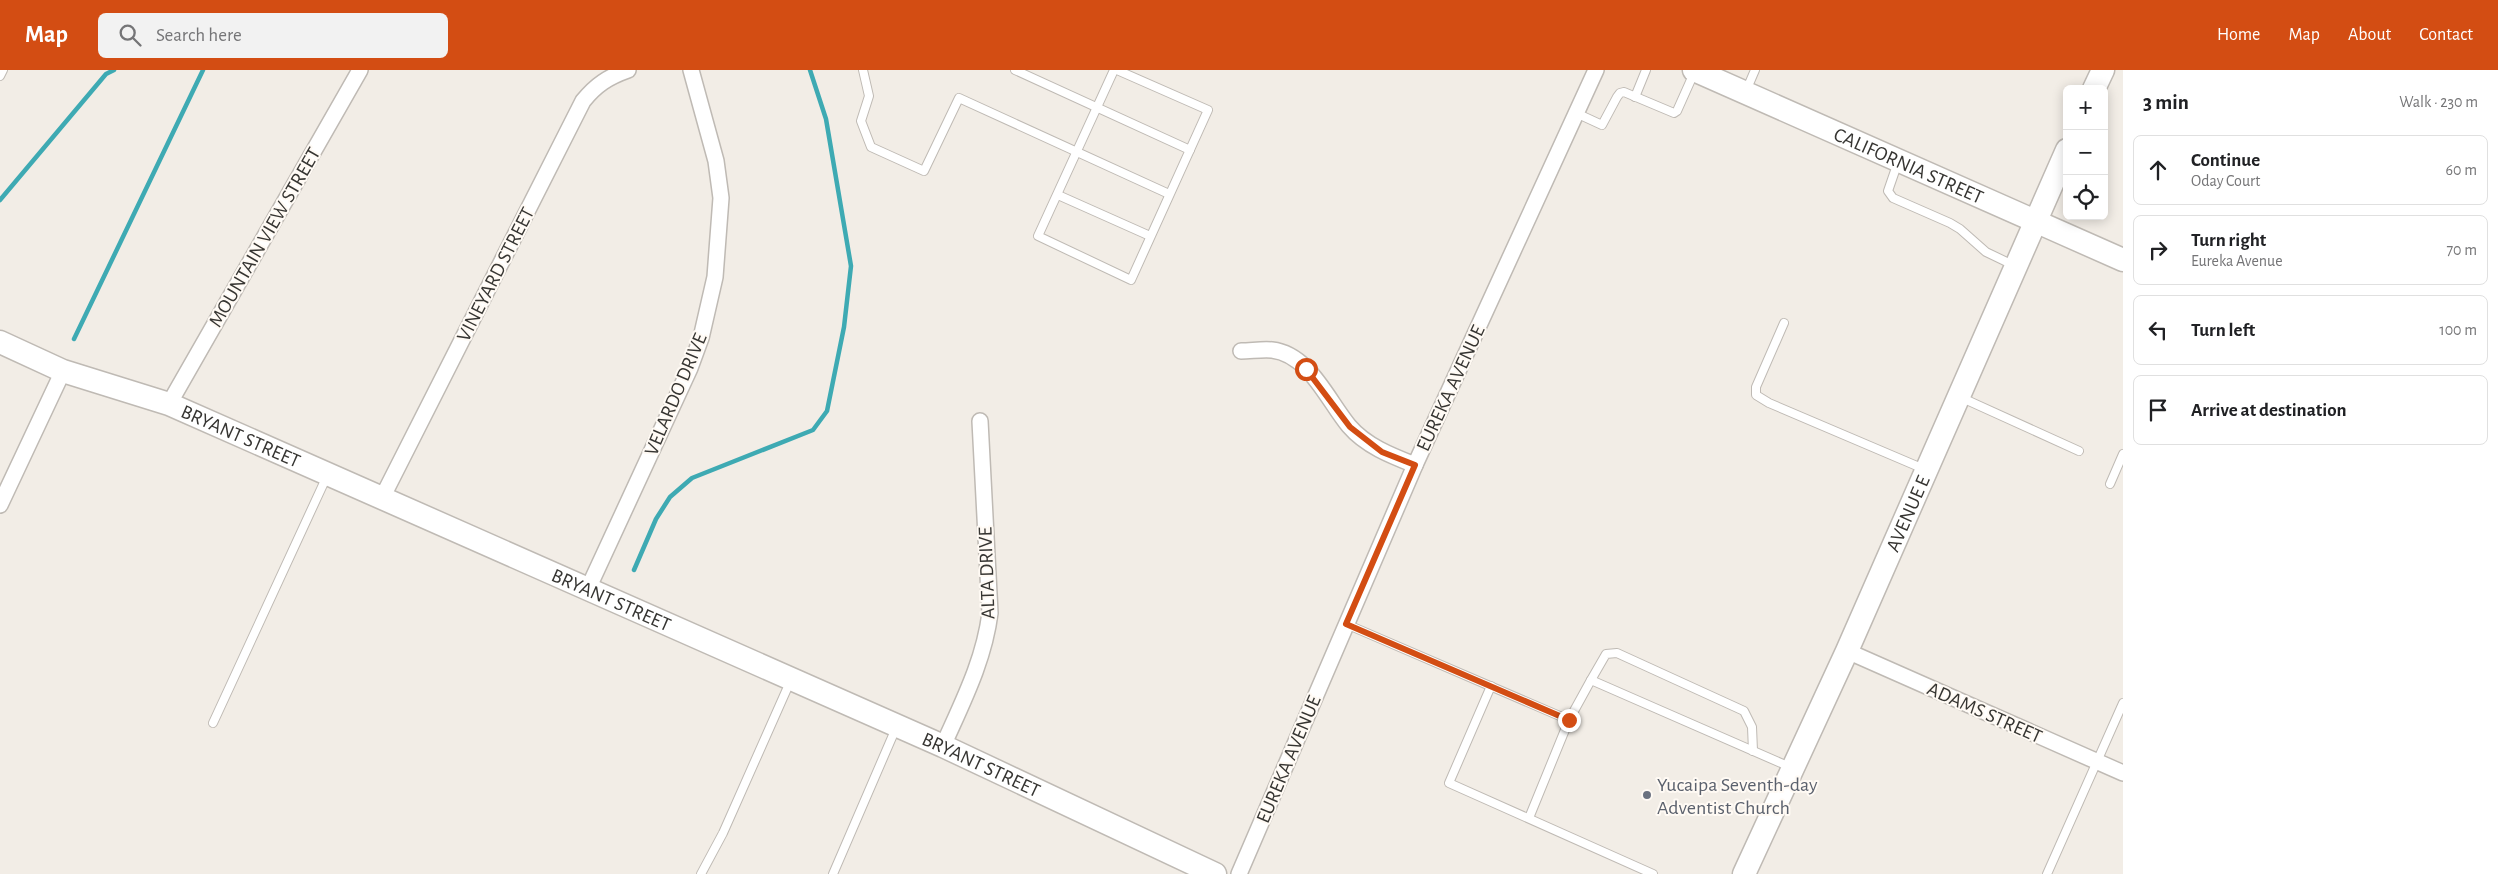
<!DOCTYPE html>
<meta charset="utf-8">
<style>
:root{--surface:#fff;--page:#f2f2f2;--text:#202124;--muted:#757577;--line:#e0e0e0;--accent:#d34d13}
body{margin:0;font-family:"Alegreya Sans",sans-serif;background:var(--page);color:var(--text)}
.controls{position:absolute;right:15px;top:15px;display:grid;overflow:hidden;border-radius:8px;box-shadow:0 2px 12px #0003}
.controls button{width:45px;height:45px;display:grid;place-items:center;padding:0;border:0;border-bottom:1px solid var(--line);background:var(--surface);color:var(--text);font:25px sans-serif}
.stop{position:absolute;width:15px;height:15px;margin:-11px;border:4px solid #d34d13;border-radius:50%;background:#fff}
.stop.end{background:#d34d13;border-color:#fff;box-shadow:0 1px 5px #0008}
.list{margin:0;padding:0;list-style:none}
h2{display:flex;justify-content:space-between;align-items:center;height:65px;margin:0;padding:0 20px;font-size:21px}
h2 small{font-size:16px;font-weight:400;color:var(--muted)}
.list li{display:grid;grid-template-columns:32px 1fr auto;gap:15px;align-items:center;box-sizing:border-box;height:70px;margin:0 10px 10px;padding:0 10px;border:1px solid var(--line);border-radius:8px}
.list b{display:block;font-size:19px;white-space:nowrap}
.list p{margin:0;font-size:16px;white-space:nowrap;color:var(--muted)}
.list em{font-size:16px;font-style:normal;color:var(--muted)}
.icon{flex:none;width:28px;height:28px;fill:none;stroke:currentColor;stroke-width:2;stroke-linecap:round;stroke-linejoin:round}
.map{position:relative;flex:none;width:2123px;height:804px;overflow:hidden}
header{display:flex;align-items:center;gap:30px;box-sizing:border-box;height:70px;padding:0 25px;background:var(--accent);color:#fff}
header strong{font-size:24px}
nav{display:flex;gap:28px;margin-inline-start:auto;font-size:18px}
.search{width:350px;height:45px;background:var(--page);display:flex;align-items:center;gap:12px;box-sizing:border-box;padding:0 18px;border-radius:8px;color:var(--muted);font-size:19px}
main{display:flex}
aside{flex:1;background:var(--surface)}
.map>svg:first-child{display:block}
.lines{fill:none;stroke-linecap:round;stroke-linejoin:round}
.stream{stroke:#3eaab3;stroke-width:4.5}
.lane-casing{stroke:#bfbab4;stroke-width:10}
.street-casing{stroke:#bfbab4;stroke-width:18}
.secondary-casing{stroke:#bfbab4;stroke-width:25}
.lane{stroke:#fff;stroke-width:8}
.street{stroke:#fff;stroke-width:15}
.secondary{stroke:#fff;stroke-width:22}
.route{stroke:#d34d13;stroke-width:6}
.worship-dot{fill:#6b7280;stroke:#fffaf4;stroke-width:2}
.labels{text-anchor:middle;stroke-width:4;stroke-linejoin:round;paint-order:stroke}
.street-label{font-size:20px;fill:#363532;stroke:#fffaf4}
.worship-label{font-size:20px;fill:#5b616d;stroke:#fffaf4;text-anchor:start}
</style>
<header>
<strong>Map</strong>
<div class="search"><svg class="icon" aria-label="search" viewBox="0 0 24 24"><circle cx="10" cy="10" r="6"/><path d="M15 15l6 6"/></svg>Search here</div>
<nav><a>Home</a><a>Map</a><a>About</a><a>Contact</a></nav>
</header>
<main>
<div class="map">
<svg width="2123" height="804" viewBox="0 0 2123 804">
<rect width="100%" height="100%" fill="#f2ede6"/>
<g class="lines">
<g class="stream">
<polyline points="0,130 106,4 114,0"/>
<polyline points="74,269 203,0"/>
<polyline points="634,500 656,449 670,427 692,408 813,360 827,341 844,257 851,196 826,49 810,0"/>
</g>
<defs>
<g id="lane">
<polyline points="863,0 869,26 861,51 871,77 924,101 959,28 1169,124"/>
<polyline points="1015,0 1190,80"/>
<polyline points="1114,0 1038,166 1131,210 1208,40 1117,0"/>
<polyline points="0,6 3,0"/>
<polyline points="1746,21 1755,0"/>
<polyline points="1635,27 1646,0"/>
<polyline points="1576,43 1602,55 1617,27 1620,23 1624,22 1674,43 1677,41 1694,3"/>
<polyline points="1898,92 1888,121 1893,128 1950,153 1960,159 1986,182 2013,195"/>
<polyline points="1058,125 1150,166"/>
<polyline points="1784,253 1756,317 1756,325 1769,333 1924,399"/>
<polyline points="1960,327 2079,381"/>
<polyline points="2110,414 2123,384"/>
<polyline points="1346,554 1569,650 1591,610 1790,697"/>
<polyline points="1591,610 1606,584 1617,583 1744,641 1752,657 1753,681"/>
<polyline points="1491,616 1449,713 1653,804"/>
<polyline points="213,653 327,406"/>
<polyline points="1529,748 1569,650"/>
<polyline points="701,804 723,763 790,612"/>
<polyline points="833,804 896,658"/>
<polyline points="2047,804 2123,633"/>
</g>
<g id="street">
<path d="M 1241,281 C 1251,281 1262,279 1272,280 C 1309,284 1328,331 1349,356 C 1366,376 1392,386 1415,395"/>
<polyline points="169,334 360,0"/>
<path d="M 382,428 L 583,31 C 596,15 608,7 628,0"/>
<polyline points="0,435 63,301"/>
<polyline points="587,521 690,298 701,268 715,207 721,128 716,91 691,0"/>
<polyline points="1847,581 2123,703"/>
<path d="M 943,676 C 962,633 984,591 990,543 L 980,351"/>
<polyline points="1239,804 1415,395 1596,0"/>
</g>
<g id="secondary">
<path id="s1" d="M 1694,0 L 2123,190"/>
<polyline points="2094,19 2103,0"/>
<path id="s2" d="M 0,272 L 63,301 L 169,334 L 382,428 L 943,676 L 1215,804"/>
<path id="s3" d="M 1744,804 L 1847,581 L 2067,80"/>
</g>
</defs>
<use href="#lane" class="lane-casing"/>
<use href="#street" class="street-casing"/>
<use href="#secondary" class="secondary-casing"/>
<use href="#lane" class="lane"/>
<use href="#street" class="street"/>
<use href="#secondary" class="secondary"/>
</g>
<g class="lines">
<polyline class="route" points="1306,299 1350,357 1382,382 1415,395 1346,554 1569,650"/>
</g>
<circle class="worship-dot" cx="1647" cy="725" r="5"/>
<g class="labels">
<g class="street-label">
<text dy="7" stroke="none"><textPath href="#s1" startOffset="235">CALIFORNIA STREET</textPath></text>
<text transform="translate(264 167) rotate(-60)" y="7">MOUNTAIN VIEW STREET</text>
<text transform="translate(495 204) rotate(-63)" y="7">VINEYARD STREET</text>
<text transform="translate(1450 318) rotate(-65)" y="7">EUREKA AVENUE</text>
<text transform="translate(675 324) rotate(-67)" y="7">VELARDO DRIVE</text>
<text dy="7" stroke="none"><textPath href="#s2" startOffset="259">BRYANT STREET</textPath></text>
<text dy="7" stroke="none"><textPath href="#s3" startOffset="396">AVENUE E</textPath></text>
<text transform="translate(986 503) rotate(-92)" y="7">ALTA DRIVE</text>
<text dy="7" stroke="none"><textPath href="#s2" startOffset="664">BRYANT STREET</textPath></text>
<text transform="translate(1985 642) rotate(24)" y="7">ADAMS STREET</text>
<text transform="translate(1288 689) rotate(-67)" y="7">EUREKA AVENUE</text>
<text dy="7" stroke="none"><textPath href="#s2" startOffset="1069">BRYANT STREET</textPath></text>
</g>
<g class="worship-label">
<text x="1657" y="721">Yucaipa Seventh-day<tspan x="1657" dy="23">Adventist Church</tspan></text>
</g>
</g>
</svg>
<div class="controls">
<button>+</button>
<button>−</button>
<button><svg class="icon" aria-label="locate" viewBox="0 0 24 24"><circle cx="12" cy="12" r="6"/><path d="M12 2v4M12 18v4M2 12h4M18 12h4"/></svg></button>
</div>
<div class="stop" style="left:1306px;top:299px"></div>
<div class="stop end" style="left:1569px;top:650px"></div>
</div>
<aside>
<h2>3 min<small>Walk · 230 m</small></h2>
<ul class="list">
<li><svg class="icon" aria-label="ahead" viewBox="0 0 24 24"><path d="M12 20V5M6 11l6-6 6 6"/></svg><div><b>Continue</b><p>Oday Court</p></div><em>60 m</em></li>
<li><svg class="icon" aria-label="right" viewBox="0 0 24 24"><path d="M7 20v-9h11M14 6l5 5-5 5"/></svg><div><b>Turn right</b><p>Eureka Avenue</p></div><em>70 m</em></li>
<li><svg class="icon" aria-label="left" viewBox="0 0 24 24"><path d="M17 20v-9H6M10 6l-5 5 5 5"/></svg><div><b>Turn left</b></div><em>100 m</em></li>
<li><svg class="icon" aria-label="arrive" viewBox="0 0 24 24"><path d="M6 21V4h12l-3 4 3 4H6"/></svg><div><b>Arrive at destination</b></div></li>
</ul>
</aside>
</main>
